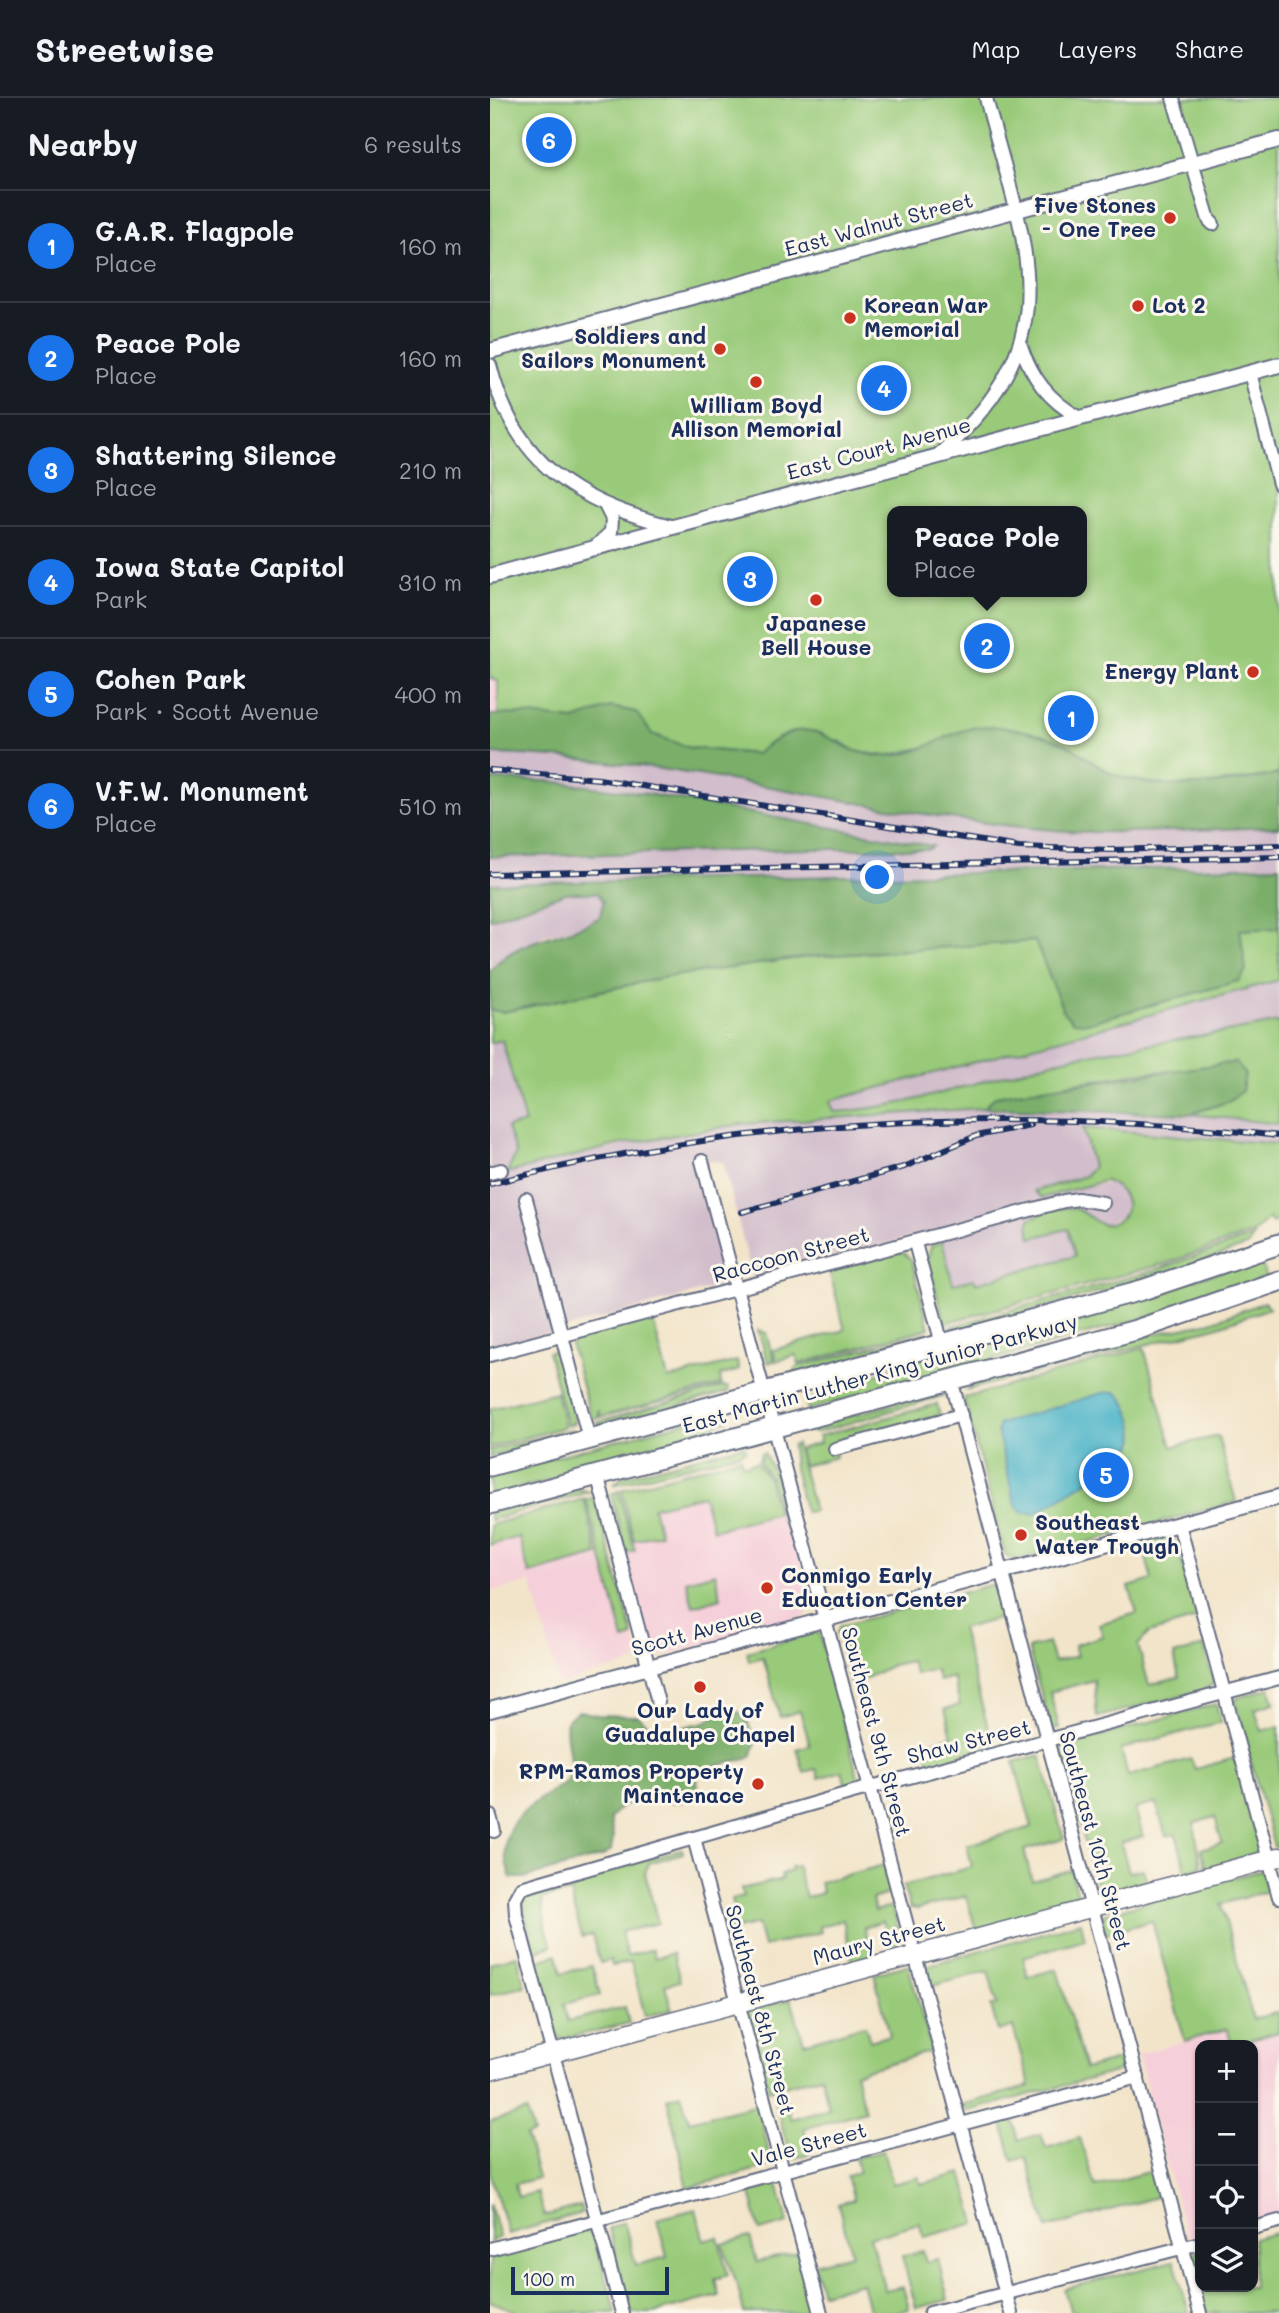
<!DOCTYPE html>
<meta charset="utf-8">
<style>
:root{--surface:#171b24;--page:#20242c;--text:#f1f3f6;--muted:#9ea1a6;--line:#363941;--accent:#1a73e8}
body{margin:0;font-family:Mali,sans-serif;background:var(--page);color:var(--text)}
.controls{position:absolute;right:21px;bottom:21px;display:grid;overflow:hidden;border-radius:14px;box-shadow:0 2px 5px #0004}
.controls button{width:63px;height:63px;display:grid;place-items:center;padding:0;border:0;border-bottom:2px solid var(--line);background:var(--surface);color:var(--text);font:35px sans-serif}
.scale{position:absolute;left:21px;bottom:18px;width:158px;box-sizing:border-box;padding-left:7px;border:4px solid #1b2f5e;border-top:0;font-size:19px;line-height:24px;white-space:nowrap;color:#1b2f5e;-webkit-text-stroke:5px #fbf7ec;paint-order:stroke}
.you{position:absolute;left:388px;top:780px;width:24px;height:24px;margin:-18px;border:5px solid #fff;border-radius:50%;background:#1a73e8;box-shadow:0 0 0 10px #1a73e833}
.badge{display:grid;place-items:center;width:46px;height:46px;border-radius:50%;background:var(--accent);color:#fff;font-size:23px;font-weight:700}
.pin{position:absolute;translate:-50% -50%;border:4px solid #fff;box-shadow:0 2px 7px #0006}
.popup{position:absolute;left:397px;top:408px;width:200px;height:91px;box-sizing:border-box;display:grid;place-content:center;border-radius:14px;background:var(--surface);filter:drop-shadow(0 2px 5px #0005);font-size:23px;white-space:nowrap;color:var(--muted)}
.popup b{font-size:26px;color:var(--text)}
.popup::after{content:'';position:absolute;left:50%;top:100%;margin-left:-14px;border:14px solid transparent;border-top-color:var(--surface)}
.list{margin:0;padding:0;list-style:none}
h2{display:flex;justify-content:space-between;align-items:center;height:91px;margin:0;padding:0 28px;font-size:30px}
h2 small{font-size:23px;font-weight:400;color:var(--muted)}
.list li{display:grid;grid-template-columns:46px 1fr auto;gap:21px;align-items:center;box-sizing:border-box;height:112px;padding:0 28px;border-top:2px solid var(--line)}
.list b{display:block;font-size:26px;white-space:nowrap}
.list p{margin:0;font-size:23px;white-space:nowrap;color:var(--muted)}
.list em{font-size:23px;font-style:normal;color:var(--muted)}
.icon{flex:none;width:38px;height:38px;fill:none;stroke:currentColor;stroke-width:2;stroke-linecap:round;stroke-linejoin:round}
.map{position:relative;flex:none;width:789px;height:2215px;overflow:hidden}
header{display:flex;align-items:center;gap:42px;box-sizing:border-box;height:98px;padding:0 35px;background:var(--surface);border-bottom:2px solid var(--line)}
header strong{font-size:33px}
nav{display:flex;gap:38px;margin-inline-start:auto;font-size:24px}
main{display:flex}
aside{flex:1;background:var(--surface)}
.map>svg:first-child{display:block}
.built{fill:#f5cfd9}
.industrial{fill:#d1bdcb}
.green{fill:#99ca79;stroke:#5a7c6c;stroke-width:2;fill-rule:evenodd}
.forest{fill:#7aae69;stroke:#4a6e64;stroke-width:2}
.water{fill:#49b2c7;stroke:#327092;stroke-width:2}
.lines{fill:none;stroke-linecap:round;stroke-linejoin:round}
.minor-casing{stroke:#666e83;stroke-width:16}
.tertiary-casing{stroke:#666e83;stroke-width:18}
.secondary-casing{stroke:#666e83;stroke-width:21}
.primary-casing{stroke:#666e83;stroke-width:23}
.minor{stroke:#fff;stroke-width:12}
.tertiary{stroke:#fff;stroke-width:14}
.secondary{stroke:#fff;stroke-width:18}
.primary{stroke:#fff;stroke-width:19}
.rail-casing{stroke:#1b2f5e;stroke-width:6}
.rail{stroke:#fbf7ec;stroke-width:3.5;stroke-dasharray:10;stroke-linecap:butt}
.poi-dot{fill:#c8321e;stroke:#fbf7ec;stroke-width:2.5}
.labels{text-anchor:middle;stroke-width:6;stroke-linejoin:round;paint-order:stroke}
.poi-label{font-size:21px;font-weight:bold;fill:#1b2f5e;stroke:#fbf7ec;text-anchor:end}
.street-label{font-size:21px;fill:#1b2f5e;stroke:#fbf7ec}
</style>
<header>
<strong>Streetwise</strong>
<nav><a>Map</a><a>Layers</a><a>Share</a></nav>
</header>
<main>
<aside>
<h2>Nearby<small>6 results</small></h2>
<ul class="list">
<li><span class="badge">1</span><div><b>G.A.R. Flagpole</b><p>Place</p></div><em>160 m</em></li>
<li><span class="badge">2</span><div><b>Peace Pole</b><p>Place</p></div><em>160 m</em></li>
<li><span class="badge">3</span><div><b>Shattering Silence</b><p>Place</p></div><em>210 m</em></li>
<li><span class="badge">4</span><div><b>Iowa State Capitol</b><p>Park</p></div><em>310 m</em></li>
<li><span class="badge">5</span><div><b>Cohen Park</b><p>Park · Scott Avenue</p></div><em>400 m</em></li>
<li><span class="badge">6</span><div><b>V.F.W. Monument</b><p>Place</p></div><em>510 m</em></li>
</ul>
</aside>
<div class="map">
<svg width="789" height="2215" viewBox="0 0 789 2215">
<rect width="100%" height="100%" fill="#fbf7ec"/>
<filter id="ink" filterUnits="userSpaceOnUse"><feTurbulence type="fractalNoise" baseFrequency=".0143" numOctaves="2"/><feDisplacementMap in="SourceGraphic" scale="14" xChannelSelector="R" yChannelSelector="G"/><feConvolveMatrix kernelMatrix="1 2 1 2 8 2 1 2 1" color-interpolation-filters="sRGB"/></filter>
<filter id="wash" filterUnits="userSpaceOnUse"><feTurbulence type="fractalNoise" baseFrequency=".00686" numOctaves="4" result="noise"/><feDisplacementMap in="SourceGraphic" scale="28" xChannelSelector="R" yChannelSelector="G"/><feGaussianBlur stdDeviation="1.57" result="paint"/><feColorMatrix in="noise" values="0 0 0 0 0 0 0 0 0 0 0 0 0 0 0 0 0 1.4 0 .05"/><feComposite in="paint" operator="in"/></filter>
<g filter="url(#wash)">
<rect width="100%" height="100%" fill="#f2e4c9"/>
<g class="built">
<polygon points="0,580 8,583 8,617 0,617"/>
<polygon points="286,1377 320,1501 316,1518 174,1558 164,1558 133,1445 170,1436 163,1409"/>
<polygon points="29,1439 39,1475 120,1454 149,1557 146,1564 69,1586 41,1484 0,1494 0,1447"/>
<polygon points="789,1918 789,2117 763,2124 763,1947 710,1947 710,2138 699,2139 695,2134 648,1956"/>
</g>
<g class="industrial">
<polygon points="0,656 43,656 208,676 401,710 540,730 599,734 789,729 789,768 0,786 0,759 320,751 439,751 443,748 58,683 0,682"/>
<polygon points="92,794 107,795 113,804 110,819 99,826 55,837 0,868 0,821 76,795"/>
<polygon points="789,882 789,924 739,935 585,959 384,1012 344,1014 340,1003"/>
<polygon points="12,942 35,1026 23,1046 26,1062 18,1074 188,1035 298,1020 435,1011 549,1010 700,1016 789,1026 789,1046 594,1030 604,1069 595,1078 545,1093 623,1085 629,1088 636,1104 632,1118 615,1127 608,1126 591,1113 580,1110 541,1120 578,1130 586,1158 485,1186 484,1181 463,1186 449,1132 263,1181 233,1064 205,1061 234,1174 230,1188 0,1251 0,945"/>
</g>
<g class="green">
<path d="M 0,0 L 789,0 L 789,676 L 715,687 L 677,688 L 630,679 L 606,668 L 576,646 L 483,630 L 444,647 L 396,658 L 365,653 L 348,642 L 282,643 L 267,656 L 200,650 L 162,636 L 146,615 L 84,622 L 8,617 L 8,583 L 0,580 ZM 402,413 L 592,413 L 592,494 L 402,494 Z"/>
<path d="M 760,829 L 789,830 L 789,882 L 340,1003 L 344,1014 C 426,1010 504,976 584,959 C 652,945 721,939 789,924 L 789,1026 L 700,1016 L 728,1007 L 707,971 L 648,975 L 534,993 L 506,998 L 493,1010 L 251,1026 L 127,1047 L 17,1075 L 26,1056 L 17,1030 L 35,1025 L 12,942 L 0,945 L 0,912 L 13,914 L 176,879 L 317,859 L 546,843 L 574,915 L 751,843 L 750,831 Z"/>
<path d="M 593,1030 L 789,1046 L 789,1120 L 782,1125 L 779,1120 L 765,1134 L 677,1165 L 455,1225 L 437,1162 L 441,1148 L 452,1143 L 463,1186 L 484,1181 L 486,1185 L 585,1158 L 578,1131 L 541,1140 L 538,1127 L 541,1120 C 553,1115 569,1108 583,1110 C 600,1113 607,1135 627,1123 C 647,1110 631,1086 614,1083 L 552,1100 L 544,1093 L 595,1078 L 603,1069 Z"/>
<polygon points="763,1138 759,1147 685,1173 472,1232 459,1229 663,1173"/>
<polygon points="406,1155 414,1155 421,1161 439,1230 309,1266 306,1257 286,1263 283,1252 355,1232 339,1172"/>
<polygon points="771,1162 776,1180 684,1212 318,1312 316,1303 417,1264"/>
<polygon points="775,1204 780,1210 726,1229 476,1292 481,1286 658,1237 721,1224"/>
<polygon points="162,1219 178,1281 247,1263 249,1272 230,1278 231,1287 111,1319 108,1312 109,1320 101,1320 81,1248 83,1243"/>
<polygon points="268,1232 276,1235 284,1263 278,1265"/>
<polygon points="436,1235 431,1242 306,1277 305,1271 310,1268"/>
<polygon points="654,1250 682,1349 728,1338 746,1404 531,1462 519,1460 514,1454 474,1300"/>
<polygon points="68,1252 84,1322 84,1325 77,1328 58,1254"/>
<polygon points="232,1289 238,1289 239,1294 113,1328 106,1325"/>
<polygon points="66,1294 74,1329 0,1349 0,1311"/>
<polygon points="445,1295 453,1298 328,1334 322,1334 320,1329"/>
<polygon points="447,1306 450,1317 343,1346 346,1359 313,1368 309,1351 330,1345 329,1338"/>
<polygon points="236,1313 238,1322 138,1361 0,1398 0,1376"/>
<polygon points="83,1331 74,1339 0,1359 0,1352"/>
<polygon points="306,1346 324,1413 315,1414 304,1370 302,1348"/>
<polygon points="254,1347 256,1352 250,1355 123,1387 132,1379"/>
<polygon points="274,1355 286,1379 298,1425 292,1424 281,1381 268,1362 271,1361 270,1356"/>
<polygon points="251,1359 253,1367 266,1364 278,1380 287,1415 223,1432 213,1397 163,1409 170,1436 144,1442 131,1392"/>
<polygon points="89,1391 99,1394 0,1422 0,1415"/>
<polygon points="128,1393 145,1452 136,1455 121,1396"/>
<polygon points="105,1400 143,1536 141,1540 134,1542 96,1401"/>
<polygon points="94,1401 108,1457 39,1476 29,1439 0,1447 0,1427"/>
<polygon points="676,1438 684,1440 709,1520 659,1535 648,1547 659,1587 689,1580 684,1557 714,1548 724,1585 713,1593 607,1619 604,1582 560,1594 569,1630 562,1632 538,1551 558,1545 564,1564 587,1558 584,1547 613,1538 609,1526 647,1515 639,1489 662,1482 652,1445"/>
<polygon points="225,1475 231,1500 203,1508 196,1483"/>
<polygon points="500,1487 507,1489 515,1519 471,1531 503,1648 439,1666 437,1645 462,1638 455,1611 470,1607 463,1579 449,1583 445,1571 425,1576 420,1563 402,1567 361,1588 347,1534 350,1528"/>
<polygon points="327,1534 330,1537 368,1679 366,1683 356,1686 352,1673 329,1680 326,1671 314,1674 307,1651 320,1647 310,1613 290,1619 273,1559 259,1563 257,1554"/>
<polygon points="780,1590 784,1605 765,1611 772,1633 789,1628 789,1750 784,1749 744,1601"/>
<polygon points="726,1606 731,1624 631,1651 638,1678 701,1661 705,1671 745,1660 771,1755 716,1770 711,1751 732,1745 725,1719 704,1725 711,1769 696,1773 686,1736 676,1738 666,1705 645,1711 653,1738 631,1745 639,1774 653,1771 657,1783 609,1796 569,1649"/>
<polygon points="550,1657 574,1741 534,1752 542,1783 581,1772 589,1801 486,1832 476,1798 428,1811 420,1810 413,1788 482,1769 477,1747 542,1729 524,1664"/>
<polygon points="192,1751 193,1755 159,1765 155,1775 168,1825 131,1834 137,1858 162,1851 165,1860 183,1855 190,1883 175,1887 182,1912 155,1918 141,1864 122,1868 121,1862 110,1865 102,1837 92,1839 80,1794 52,1801 55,1826 62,1848 44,1854 32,1804 34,1797"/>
<polygon points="394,1767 401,1795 382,1801 385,1813 402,1808 413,1847 403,1853 393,1823 374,1829 383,1859 363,1865 353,1822 330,1828 331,1834 273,1849 267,1826 236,1834 232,1823 246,1819 242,1801 253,1798 251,1791 292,1781 291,1776 301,1773 300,1769 307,1768 316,1800 332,1795 330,1784"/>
<polygon points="772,1772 778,1793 731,1806 763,1921 789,1914 789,1934 742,1947 737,1931 695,1943 662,1823 615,1836 611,1821 614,1816"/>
<polygon points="591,1824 595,1841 533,1859 538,1879 567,1871 595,1971 632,1961 634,1967 630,1973 477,2013 472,2007 540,1988 523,1929 508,1933 501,1908 507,1906 498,1873 442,1888 436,1868"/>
<polygon points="67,1856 72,1875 102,1868 110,1897 74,1906 78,1923 135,1909 139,1925 73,1941 68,1939 46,1863"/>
<polygon points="27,1857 35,1888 0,1897 0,1865"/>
<polygon points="418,1867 442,1953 365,1975 375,2013 314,2031 321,2055 301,2061 285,2003 295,2000 301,2021 339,2010 331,1978 279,1992 257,1913 301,1901 314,1945 375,1927 380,1943 400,1937 384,1876"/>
<polygon points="191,1996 199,2023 268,2006 281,2065 275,2069 198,2090 177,2000"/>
<polygon points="37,2013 43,2036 36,2038 48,2080 25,2086 28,2099 47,2094 54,2118 90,2108 92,2115 18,2136 0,2074 0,2024"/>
<polygon points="522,2018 529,2042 551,2036 556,2050 590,2040 605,2089 665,2072 673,2097 557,2130 536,2059 523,2063 511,2021"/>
<polygon points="393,2053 403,2086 429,2079 431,2086 472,2075 486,2125 434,2139 429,2125 380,2139 395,2193 413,2189 419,2211 403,2215 380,2215 372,2185 332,2195 324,2166 362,2156 348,2106 364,2102 357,2078 369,2075 365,2060"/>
<polygon points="284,2084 289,2089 298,2125 270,2133 259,2091"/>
<polygon points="0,2105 9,2139 0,2144"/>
<polygon points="206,2111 214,2143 228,2139 238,2177 225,2181 229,2198 163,2215 139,2215 119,2130 134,2124 146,2167 177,2159 167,2121"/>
<polygon points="93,2132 104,2137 126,2215 30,2215 0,2203 0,2159"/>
<polygon points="789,2134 789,2215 717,2215 702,2160 704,2154 710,2153 710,2189 763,2189 763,2141"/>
<polygon points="260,2139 267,2164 308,2154 323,2215 254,2215 247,2186 232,2146"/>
<polygon points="433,2153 436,2164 448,2161 458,2202 426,2210 412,2158"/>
<polygon points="684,2163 699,2215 581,2215 574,2191"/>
</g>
<g class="forest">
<path d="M 121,609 L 146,614 L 162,636 L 200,650 L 266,656 C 332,601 336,659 397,658 C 433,657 453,636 482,630 C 492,627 509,629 520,630 C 537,633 561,639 576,646 C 595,656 609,672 631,679 C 683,695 737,685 789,676 L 789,729 C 707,731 622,739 540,730 C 359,712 183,659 0,656 L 0,617 L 31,616 L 84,622 Z"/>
<polygon points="0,682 58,683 152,695 443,748 439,751 320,751 0,759"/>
<path d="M 789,768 L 789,830 L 750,832 L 756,872 L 749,883 L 597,925 L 583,924 L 574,915 L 545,843 L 317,859 L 176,879 L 13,914 L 0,912 L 0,872 C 33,836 74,841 110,819 L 113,804 L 107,795 L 76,795 L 0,821 L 0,786 Z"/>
<polygon points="746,964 755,977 752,993 740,1003 700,1016 493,1010 506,998 534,993"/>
<path d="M 89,1613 L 107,1617 L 148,1618 L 162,1630 L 173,1634 L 215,1624 L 232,1614 L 248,1613 L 258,1625 L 266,1644 L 261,1659 L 211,1672 L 207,1681 L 209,1697 C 202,1699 194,1704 187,1704 C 161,1705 137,1695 120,1721 L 123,1739 L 121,1753 L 113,1758 L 34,1780 L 21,1780 C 0,1725 39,1709 77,1683 C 86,1664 73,1643 77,1622 Z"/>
</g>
<path class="water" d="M 625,1294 C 638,1300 647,1330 644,1344 C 643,1350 639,1354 636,1359 L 551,1412 L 544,1416 L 531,1414 L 525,1406 L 507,1333 L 509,1326 L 612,1295 Z"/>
</g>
<g filter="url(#ink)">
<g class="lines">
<defs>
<g id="minor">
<polyline points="683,0 719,122 723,126"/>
<path d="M 530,246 C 542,280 558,302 590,320"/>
<path d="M 0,267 C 24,365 87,405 181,428"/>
<polyline points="760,275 789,386"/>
<path d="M 448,357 C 585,238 534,149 496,0"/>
<polyline points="105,449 121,434 122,421 115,407"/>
<polyline points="212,1063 521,2215"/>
<polyline points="0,1075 11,1072"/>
<polyline points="36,1101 99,1341"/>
<polyline points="425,1145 452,1246"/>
<polyline points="0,1257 574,1103 588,1101 613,1105"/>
<polyline points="461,1281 710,2215"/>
<polyline points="345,1351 471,1317"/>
<polyline points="107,1376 168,1604"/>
<polyline points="689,1426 789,1799"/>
<polyline points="0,1718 4,1733"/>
<polyline points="204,1740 331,2215"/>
<polyline points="763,2130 789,2123"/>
<polyline points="0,2151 648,1979"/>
<polyline points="132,2215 26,1817 25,1801 31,1790 363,1694 789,1580"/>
<polyline points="440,2215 710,2145"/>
</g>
<g id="tertiary">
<polyline points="0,253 789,42"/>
<polyline points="0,478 789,267"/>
<polyline points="0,1612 789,1399"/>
</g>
<polyline id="secondary" points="0,1972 789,1759"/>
<g id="primary">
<polyline points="0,1368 652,1192 789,1146"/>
<polyline points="0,1406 646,1232 789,1183"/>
</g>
</defs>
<use href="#minor" class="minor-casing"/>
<use href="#tertiary" class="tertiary-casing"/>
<use href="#secondary" class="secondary-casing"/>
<use href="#primary" class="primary-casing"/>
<use href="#minor" class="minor"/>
<use href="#tertiary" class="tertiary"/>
<use href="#secondary" class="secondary"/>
<use href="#primary" class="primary"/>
<defs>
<g id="rail">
<polyline points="0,672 109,681 529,749 621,752 789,747"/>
<polyline points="0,776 789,759"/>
<path d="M 0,1086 C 259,1018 524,1008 789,1038"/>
<polyline points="252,1114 414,1069 486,1038 540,1027"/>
</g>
</defs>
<use href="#rail" class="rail-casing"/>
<use href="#rail" class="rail"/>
</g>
</g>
<g class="poi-dot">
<circle cx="680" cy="120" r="7"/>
<circle cx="648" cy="208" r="7"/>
<circle cx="360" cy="220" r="7"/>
<circle cx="230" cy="251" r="7"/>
<circle cx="266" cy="284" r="7"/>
<circle cx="326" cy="502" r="7"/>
<circle cx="763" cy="574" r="7"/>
<circle cx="531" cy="1437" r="7"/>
<circle cx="277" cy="1490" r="7"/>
<circle cx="210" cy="1589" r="7"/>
<circle cx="268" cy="1686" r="7"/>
</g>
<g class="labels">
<g class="poi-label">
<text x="666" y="115">Five Stones<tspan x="666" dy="24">- One Tree</tspan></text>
<text x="374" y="215" text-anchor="start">Korean War<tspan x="374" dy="24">Memorial</tspan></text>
<text x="662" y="215" text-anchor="start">Lot 2</text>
<text x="216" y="246">Soldiers and<tspan x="216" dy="24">Sailors Monument</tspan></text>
<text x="266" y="315" text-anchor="middle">William Boyd<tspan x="266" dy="24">Allison Memorial</tspan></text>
<text x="326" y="533" text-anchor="middle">Japanese<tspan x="326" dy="24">Bell House</tspan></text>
<text x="749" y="581">Energy Plant</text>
<text x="545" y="1432" text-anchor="start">Southeast<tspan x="545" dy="24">Water Trough</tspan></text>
<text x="291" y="1485" text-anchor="start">Conmigo Early<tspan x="291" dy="24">Education Center</tspan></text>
<text x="210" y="1620" text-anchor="middle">Our Lady of<tspan x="210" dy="24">Guadalupe Chapel</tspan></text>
<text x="254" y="1681">RPM-Ramos Property<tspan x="254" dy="24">Maintenace</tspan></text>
</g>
<g class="street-label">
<text transform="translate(389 127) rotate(-15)" y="7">East Walnut Street</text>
<text transform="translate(389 351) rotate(-15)" y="7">East Court Avenue</text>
<text transform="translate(301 1157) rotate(-15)" y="7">Raccoon Street</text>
<text transform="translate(390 1276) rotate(-15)" y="7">East Martin Luther King Junior Parkway</text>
<text transform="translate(207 1534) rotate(-15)" y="7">Scott Avenue</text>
<text transform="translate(386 1634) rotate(75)" y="7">Southeast 9th Street</text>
<text transform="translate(479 1644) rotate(-14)" y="7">Shaw Street</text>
<text transform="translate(605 1743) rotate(75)" y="7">Southeast 10th Street</text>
<text transform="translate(389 1843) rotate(-15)" y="7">Maury Street</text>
<text transform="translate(270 1912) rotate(75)" y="7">Southeast 8th Street</text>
<text transform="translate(319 2047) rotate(-15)" y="7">Vale Street</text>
</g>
</g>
</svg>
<div class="controls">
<button>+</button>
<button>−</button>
<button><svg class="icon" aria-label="locate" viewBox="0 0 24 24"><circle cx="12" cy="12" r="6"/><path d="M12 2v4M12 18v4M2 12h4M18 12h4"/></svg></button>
<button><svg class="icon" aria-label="layers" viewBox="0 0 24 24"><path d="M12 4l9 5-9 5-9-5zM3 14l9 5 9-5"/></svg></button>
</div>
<div class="scale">100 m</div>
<div class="you"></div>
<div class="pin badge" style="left:581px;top:620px">1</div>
<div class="pin badge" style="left:497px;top:548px">2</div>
<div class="popup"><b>Peace Pole</b>Place</div>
<div class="pin badge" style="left:260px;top:481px">3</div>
<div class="pin badge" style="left:394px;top:290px">4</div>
<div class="pin badge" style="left:616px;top:1377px">5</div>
<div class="pin badge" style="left:59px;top:42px">6</div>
</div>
</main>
